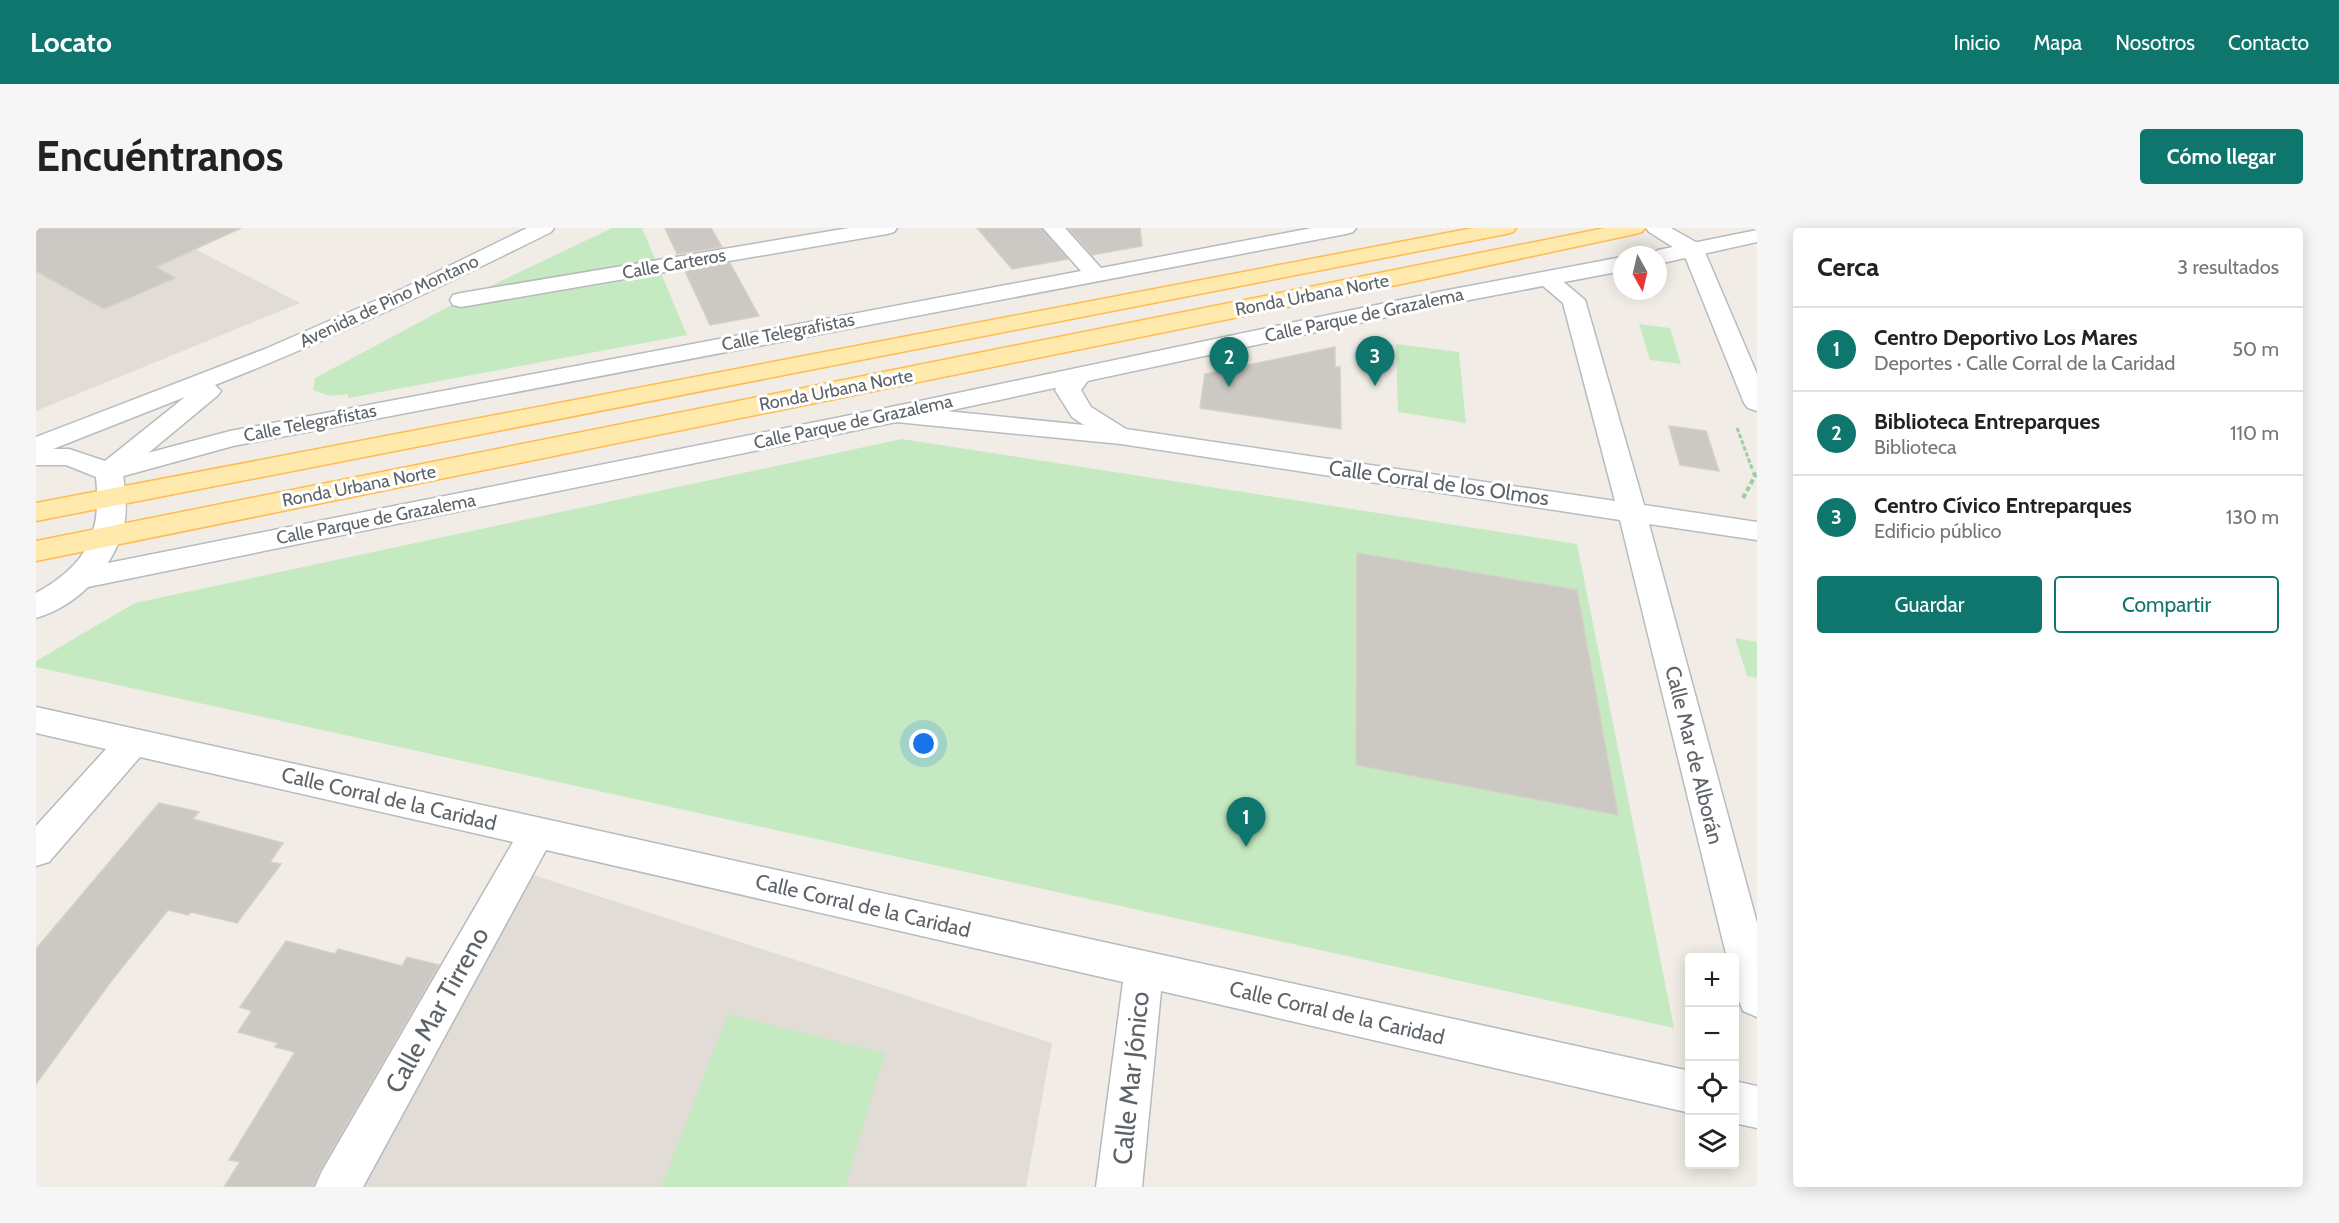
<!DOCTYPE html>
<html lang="es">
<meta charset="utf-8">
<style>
:root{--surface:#fff;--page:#f6f6f6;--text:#222;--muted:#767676;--line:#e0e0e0;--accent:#0f766e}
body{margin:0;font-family:Cabin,sans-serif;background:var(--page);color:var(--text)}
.controls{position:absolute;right:18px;bottom:18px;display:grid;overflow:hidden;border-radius:6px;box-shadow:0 3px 15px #0003}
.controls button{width:54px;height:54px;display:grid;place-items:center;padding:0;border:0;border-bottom:2px solid var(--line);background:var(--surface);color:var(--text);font:30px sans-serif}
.compass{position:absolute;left:1577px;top:18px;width:54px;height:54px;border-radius:50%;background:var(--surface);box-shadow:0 3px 15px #0003;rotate:172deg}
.you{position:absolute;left:888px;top:516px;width:21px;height:21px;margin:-15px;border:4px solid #fff;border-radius:50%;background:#1a73e8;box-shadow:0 0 0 9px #1a73e833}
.badge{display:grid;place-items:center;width:39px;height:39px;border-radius:50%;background:var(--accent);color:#fff;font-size:20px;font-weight:700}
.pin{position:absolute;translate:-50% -50px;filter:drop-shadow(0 2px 3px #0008)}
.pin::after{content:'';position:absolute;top:32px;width:21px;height:18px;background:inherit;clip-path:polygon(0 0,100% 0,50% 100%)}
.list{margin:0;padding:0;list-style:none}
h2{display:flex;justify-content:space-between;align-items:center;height:78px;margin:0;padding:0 24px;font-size:26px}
h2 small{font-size:20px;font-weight:400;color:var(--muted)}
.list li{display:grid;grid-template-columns:39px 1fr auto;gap:18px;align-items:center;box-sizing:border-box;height:84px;padding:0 24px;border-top:2px solid var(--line)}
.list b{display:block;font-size:22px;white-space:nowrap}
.list p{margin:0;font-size:20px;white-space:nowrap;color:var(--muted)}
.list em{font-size:20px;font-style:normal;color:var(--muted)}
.actions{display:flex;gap:12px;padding:18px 24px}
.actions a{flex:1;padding:14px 0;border:2px solid var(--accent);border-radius:6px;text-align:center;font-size:21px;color:var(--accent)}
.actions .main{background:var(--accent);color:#fff}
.icon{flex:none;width:33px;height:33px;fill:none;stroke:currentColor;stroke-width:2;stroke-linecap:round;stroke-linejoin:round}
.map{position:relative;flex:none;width:1721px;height:959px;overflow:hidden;border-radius:6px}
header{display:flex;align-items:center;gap:36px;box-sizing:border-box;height:84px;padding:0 30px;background:var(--accent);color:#fff}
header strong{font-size:28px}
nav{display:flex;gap:33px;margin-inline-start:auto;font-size:21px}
.intro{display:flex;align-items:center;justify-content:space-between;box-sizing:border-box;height:144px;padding:0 36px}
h1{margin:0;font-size:42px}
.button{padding:15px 27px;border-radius:6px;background:var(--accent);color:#fff;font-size:21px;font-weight:700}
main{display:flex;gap:36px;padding:0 36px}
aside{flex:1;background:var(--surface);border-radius:6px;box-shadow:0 3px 15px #0003}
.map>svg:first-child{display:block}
.education{fill:#e1dcd5}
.green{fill:#c5eac1}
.building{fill:#ccc8c3;stroke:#d6cfc4;stroke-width:1.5}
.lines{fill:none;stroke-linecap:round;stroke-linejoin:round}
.street-casing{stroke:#b6babe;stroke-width:3}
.secondary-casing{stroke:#b7bcc1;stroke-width:3}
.primary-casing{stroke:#febb52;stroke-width:3}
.path-far1{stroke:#9bcea4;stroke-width:3;stroke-dasharray:4.5 2;stroke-linecap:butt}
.path{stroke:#9bcea4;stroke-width:4;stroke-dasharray:5 3;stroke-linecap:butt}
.street{fill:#fff;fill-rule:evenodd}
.secondary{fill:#fff;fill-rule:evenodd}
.primary{fill:#ffe9ad;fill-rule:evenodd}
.labels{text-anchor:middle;stroke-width:6;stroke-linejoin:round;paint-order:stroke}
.far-street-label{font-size:18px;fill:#5d6368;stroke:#fff}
.street-label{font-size:21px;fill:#5d6368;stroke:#fff}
.near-street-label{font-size:26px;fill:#5d6368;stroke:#fff}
</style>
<header>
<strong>Locato</strong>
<nav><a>Inicio</a><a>Mapa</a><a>Nosotros</a><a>Contacto</a></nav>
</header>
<div class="intro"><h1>Encuéntranos</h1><a class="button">Cómo llegar</a></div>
<main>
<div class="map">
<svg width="1721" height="959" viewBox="0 0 1721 959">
<rect width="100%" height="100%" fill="#f1ede6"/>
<g class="education">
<polygon points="0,0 118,0 264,75 0,183"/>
<polygon points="488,644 1016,815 990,959 315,959"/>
</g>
<g class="green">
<polygon points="576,0 606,0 651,107 312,170 312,166 294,168 277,162 279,150 425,72"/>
<polygon points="1603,96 1634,100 1645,136 1614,132"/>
<polygon points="1360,116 1423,124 1430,195 1362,184"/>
<polygon points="866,211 1541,316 1638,800 0,439 0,433 99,375"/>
<polygon points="1699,410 1721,414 1721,450 1711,448"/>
<polygon points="692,786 849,825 809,959 625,959"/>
</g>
<g class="building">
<polygon points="0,0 205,0 120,39 139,50 68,81 0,43"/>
<polygon points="629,0 675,0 686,19 641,26"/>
<polygon points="941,0 1005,0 1032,31 976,41"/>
<polygon points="1032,0 1104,0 1106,18 1056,27"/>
<polygon points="694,35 723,88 674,97 649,43"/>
<polygon points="1299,119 1299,139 1304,139 1305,201 1164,180 1169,146"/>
<polygon points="1633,198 1670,203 1683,243 1644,237"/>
<polygon points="1321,325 1541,362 1582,587 1320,537"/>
<polygon points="123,575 163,584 157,591 247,615 234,634 245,636 201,695 155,684 152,687 132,682 76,752 0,856 0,721"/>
<polygon points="250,713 299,726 302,721 366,738 371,729 403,737 284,942 277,959 188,959 204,934 193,932 259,824 239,819 242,815 202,804 216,783 204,779"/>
</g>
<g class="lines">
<defs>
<g id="street">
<polygon points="813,0 861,0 858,4 851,6 425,79 417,77 414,72 417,67 425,65"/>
<polygon points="1007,0 1029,0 1065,40 1276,0 1320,0 1317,4 1310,6 197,218 73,252 63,250 59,244 63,238 194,203 1045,43"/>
<polygon points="1721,2 1721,14 1622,36 1622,27 1613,27 1622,22"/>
<polygon points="1586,29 1586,43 1407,77 860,194 47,360 36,357 32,350 36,343 47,340 860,178 1407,63"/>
<polygon points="0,479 1654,843 1654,885 1125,763 1106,959 1060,959 1087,754 510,622 327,959 279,959 286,943 477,614 104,529 13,634 0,638 0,598 70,521 0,505"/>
<polygon points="1698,853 1721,858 1721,900 1698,895"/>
</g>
<g id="secondary">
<path d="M 491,0 L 518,0 L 515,4 C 405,59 294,112 179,157 L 185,163 L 181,168 L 87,246 C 89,262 91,277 89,292 C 81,337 44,377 0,390 L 0,365 C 51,337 66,306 60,249 L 30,237 L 0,237 L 0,209 L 229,121 L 366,61 ZM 149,169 L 69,233 L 33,221 L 17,221 Z"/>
<polygon points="1610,0 1635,0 1665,17 1668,22 1721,146 1721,183 1712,180 1708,175 1648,26 1613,4"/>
<path d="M 1510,44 L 1518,46 L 1549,72 L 1608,277 L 1721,294 L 1721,312 L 1613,296 L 1721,695 L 1721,789 L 1707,783 L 1698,760 L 1698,730 L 1691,730 L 1584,292 L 1085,216 L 860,194 L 851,191 L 847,186 L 851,181 L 860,178 L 1048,197 L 1036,189 L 1019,162 C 1029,148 1036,136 1054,141 L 1057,146 L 1045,162 L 1055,179 L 1090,201 L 1579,273 L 1527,75 L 1499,51 L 1502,46 Z"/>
</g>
<g id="primary">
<polygon points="1437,0 1480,0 1477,4 1470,6 0,293 0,275"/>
<polygon points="1569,0 1609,0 1606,4 1599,6 1375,54 0,333 0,313"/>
</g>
</defs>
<use href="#street" class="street-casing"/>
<use href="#secondary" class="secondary-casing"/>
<use href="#primary" class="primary-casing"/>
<polyline class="path-far1" points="1701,200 1717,243"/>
<polyline class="path" points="1707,270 1719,248 1717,242"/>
<use href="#street" class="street"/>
<use href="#secondary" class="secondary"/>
<use href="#primary" class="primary"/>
</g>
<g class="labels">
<g class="far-street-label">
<text transform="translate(638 36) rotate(-10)" y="6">Calle Carteros</text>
<text transform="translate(1276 67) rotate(-11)" y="6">Ronda Urbana Norte</text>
<text transform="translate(353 73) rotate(-25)" y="6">Avenida de Pino Montano</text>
<text transform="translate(1328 87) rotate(-12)" y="6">Calle Parque de Grazalema</text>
<text transform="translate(752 104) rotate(-11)" y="6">Calle Telegrafistas</text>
<text transform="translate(800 162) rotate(-11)" y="6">Ronda Urbana Norte</text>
<text transform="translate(817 194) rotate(-12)" y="6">Calle Parque de Grazalema</text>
<text transform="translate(274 195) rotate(-11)" y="6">Calle Telegrafistas</text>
<text transform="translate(323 258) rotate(-11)" y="6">Ronda Urbana Norte</text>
<text transform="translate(340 291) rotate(-11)" y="6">Calle Parque de Grazalema</text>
</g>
<g class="street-label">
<text transform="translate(1403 255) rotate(8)" y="7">Calle Corral de los Olmos</text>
<text transform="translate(1658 527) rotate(76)" y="7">Calle Mar de Alborán</text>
<text transform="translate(353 571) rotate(13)" y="7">Calle Corral de la Caridad</text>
<text transform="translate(827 678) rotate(13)" y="7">Calle Corral de la Caridad</text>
<text transform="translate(1301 785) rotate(13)" y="7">Calle Corral de la Caridad</text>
</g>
<g class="near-street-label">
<text transform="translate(401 782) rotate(-61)" y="9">Calle Mar Tirreno</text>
<text transform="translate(1095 850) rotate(-84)" y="9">Calle Mar Jónico</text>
</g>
</g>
</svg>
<div class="controls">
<button>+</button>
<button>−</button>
<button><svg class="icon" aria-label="locate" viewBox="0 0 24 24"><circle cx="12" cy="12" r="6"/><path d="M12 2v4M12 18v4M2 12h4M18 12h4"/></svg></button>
<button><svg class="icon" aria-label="layers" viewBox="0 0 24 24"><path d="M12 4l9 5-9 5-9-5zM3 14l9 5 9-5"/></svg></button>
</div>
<svg class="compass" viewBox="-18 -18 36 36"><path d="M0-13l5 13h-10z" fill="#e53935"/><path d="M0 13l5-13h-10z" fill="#767676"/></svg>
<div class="you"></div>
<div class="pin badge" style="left:1210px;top:619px">1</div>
<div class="pin badge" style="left:1193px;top:159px">2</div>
<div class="pin badge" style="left:1339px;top:158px">3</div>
</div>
<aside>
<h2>Cerca<small>3 resultados</small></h2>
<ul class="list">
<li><span class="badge">1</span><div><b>Centro Deportivo Los Mares</b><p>Deportes · Calle Corral de la Caridad</p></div><em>50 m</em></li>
<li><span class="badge">2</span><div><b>Biblioteca Entreparques</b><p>Biblioteca</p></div><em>110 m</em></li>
<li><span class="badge">3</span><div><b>Centro Cívico Entreparques</b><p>Edificio público</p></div><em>130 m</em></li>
</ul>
<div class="actions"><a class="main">Guardar</a><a>Compartir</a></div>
</aside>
</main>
